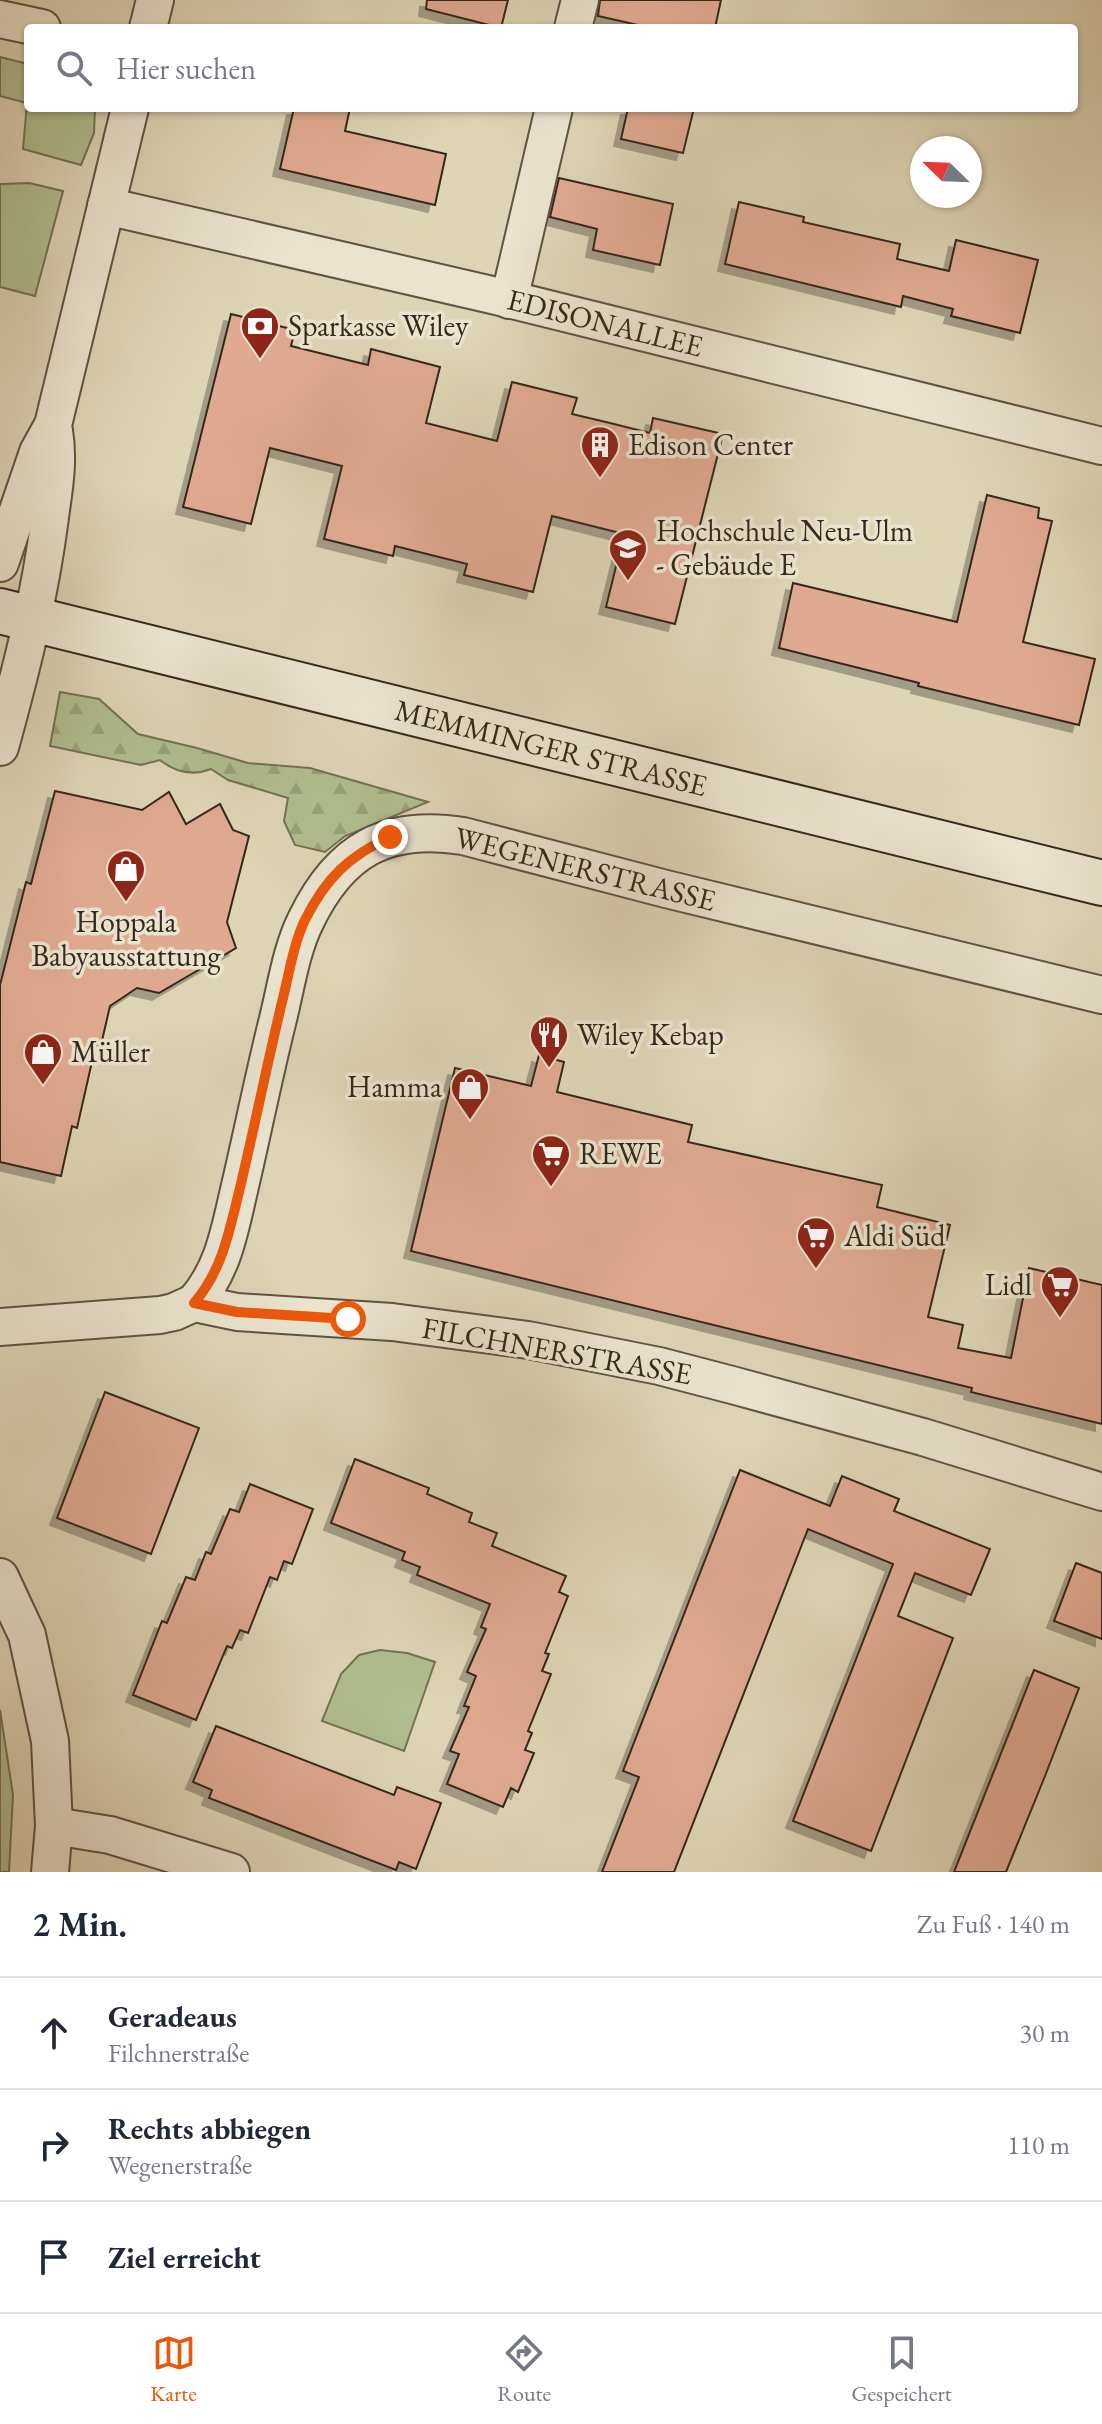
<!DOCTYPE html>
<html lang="de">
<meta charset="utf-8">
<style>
:root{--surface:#fff;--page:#f2f2f3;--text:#1f2937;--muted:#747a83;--line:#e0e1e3;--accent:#ea580c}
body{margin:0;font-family:"EB Garamond",serif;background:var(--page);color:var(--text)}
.compass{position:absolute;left:910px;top:136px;width:72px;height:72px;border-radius:50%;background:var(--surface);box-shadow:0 2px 6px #0004;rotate:293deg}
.stop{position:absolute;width:24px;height:24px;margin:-18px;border:6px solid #ea580c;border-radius:50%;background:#fff}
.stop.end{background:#ea580c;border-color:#fff;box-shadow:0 2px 8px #0008}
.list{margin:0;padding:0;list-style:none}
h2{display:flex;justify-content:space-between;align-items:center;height:104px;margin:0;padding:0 32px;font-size:34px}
h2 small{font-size:26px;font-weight:400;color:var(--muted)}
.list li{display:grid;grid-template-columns:52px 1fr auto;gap:24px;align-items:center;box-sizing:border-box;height:112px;padding:0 32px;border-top:2px solid var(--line)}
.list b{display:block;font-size:30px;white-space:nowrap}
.list p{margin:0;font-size:26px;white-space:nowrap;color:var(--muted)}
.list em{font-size:26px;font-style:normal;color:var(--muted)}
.icon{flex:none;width:44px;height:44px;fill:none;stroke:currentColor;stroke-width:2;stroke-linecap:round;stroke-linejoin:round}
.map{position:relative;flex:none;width:1102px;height:1872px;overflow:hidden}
.search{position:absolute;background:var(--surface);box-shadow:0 2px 6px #0004;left:24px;right:24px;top:24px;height:88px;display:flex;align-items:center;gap:20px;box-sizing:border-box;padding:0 28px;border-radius:8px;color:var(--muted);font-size:30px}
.sheet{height:440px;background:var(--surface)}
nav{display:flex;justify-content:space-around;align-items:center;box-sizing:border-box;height:112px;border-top:2px solid var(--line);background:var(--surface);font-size:22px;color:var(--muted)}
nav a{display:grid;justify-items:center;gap:4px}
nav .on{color:var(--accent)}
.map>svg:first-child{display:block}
.green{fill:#b0bd8e;stroke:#737255;stroke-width:2}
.forest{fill:url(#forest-firs);stroke:#737255;stroke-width:2}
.building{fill:#e0aa91;stroke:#36281c;stroke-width:2;filter:url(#shadow)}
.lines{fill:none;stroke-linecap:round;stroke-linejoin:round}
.minor-casing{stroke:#605342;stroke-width:40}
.secondary-casing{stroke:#36281c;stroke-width:48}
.minor{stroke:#eae4cf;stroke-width:36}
.secondary{stroke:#eae4cf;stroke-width:44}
.route{stroke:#ea580c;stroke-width:10}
.labels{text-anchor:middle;stroke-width:7;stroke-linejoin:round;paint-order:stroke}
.street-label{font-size:30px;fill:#36281c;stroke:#eae4cf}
.poi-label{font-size:30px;fill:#36281c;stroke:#eae4cf;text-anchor:start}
</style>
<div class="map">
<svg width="1102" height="1872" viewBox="0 0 1102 1872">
<defs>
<pattern id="forest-firs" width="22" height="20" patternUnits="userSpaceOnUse" patternTransform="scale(2)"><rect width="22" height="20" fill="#b0bd8e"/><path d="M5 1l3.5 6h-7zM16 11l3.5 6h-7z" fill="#98a27a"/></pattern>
<filter id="shadow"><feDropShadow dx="-7" dy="7" stdDeviation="0" flood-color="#0004"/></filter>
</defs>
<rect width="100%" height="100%" fill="#ded5b5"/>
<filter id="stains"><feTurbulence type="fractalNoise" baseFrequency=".0025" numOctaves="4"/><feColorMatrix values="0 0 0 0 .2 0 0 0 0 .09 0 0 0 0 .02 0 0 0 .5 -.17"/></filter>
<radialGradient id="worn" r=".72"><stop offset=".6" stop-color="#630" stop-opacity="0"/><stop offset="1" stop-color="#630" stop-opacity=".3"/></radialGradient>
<g class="green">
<polygon points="0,57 28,64 28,108 95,108 94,133 81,165 23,149 27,103 0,96"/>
<polygon points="29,183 63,191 35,296 0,287 0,184"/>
<polygon points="380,1650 407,1653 435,1662 404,1751 322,1721 341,1674 359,1655"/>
<polygon points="0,1710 13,1795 9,1872 0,1872"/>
</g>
<path class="forest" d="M 60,692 L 99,699 L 138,734 L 197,748 L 248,763 L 310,768 L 428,802 L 345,836 L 325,852 L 295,845 L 284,821 L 288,798 L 228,780 L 211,769 C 193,776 175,772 160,760 L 141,765 L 50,746 Z"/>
<g class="building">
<polygon points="427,0 508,0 501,28 426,9"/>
<polygon points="600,0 721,0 715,28 651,28 598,16"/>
<polygon points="294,108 350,108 345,131 446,154 435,205 280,169"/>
<polygon points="628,108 694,108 683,153 621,139"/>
<polygon points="559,178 673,204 660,265 593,250 597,229 550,217"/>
<polygon points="739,202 804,217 803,222 900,244 897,259 949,271 956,240 1038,260 1020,333 951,316 953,309 903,296 901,307 725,264"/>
<polygon points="231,314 295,330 291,346 368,365 371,349 440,367 426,423 497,441 512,382 577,398 572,414 610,423 650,433 653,418 723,434 675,624 606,607 624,534 552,516 533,592 464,575 467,564 395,546 393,556 324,539 342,466 270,448 251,524 183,507"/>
<polygon points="987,495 1039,508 1038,518 1052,521 1023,642 1095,659 1079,725 918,686 919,683 779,648 793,583 957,622"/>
<polygon points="55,791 142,810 169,792 186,824 220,804 233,830 249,836 227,922 236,948 159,993 137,988 110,1006 101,1045 96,1044 77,1128 72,1126 61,1176 0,1162 0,985 26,882 31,884"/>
<polygon points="539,1055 564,1062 557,1092 692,1125 688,1142 882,1185 877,1207 950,1225 928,1317 963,1325 958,1348 1011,1358 1029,1268 1102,1285 1102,1424 971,1392 972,1388 411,1251 455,1068 531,1086"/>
<polygon points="105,1392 199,1428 151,1554 57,1518"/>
<polygon points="355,1459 429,1488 427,1494 472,1513 469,1522 497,1533 492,1546 566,1576 559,1592 568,1596 545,1653 549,1654 542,1671 551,1674 528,1731 532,1733 525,1750 534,1753 518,1792 511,1788 503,1807 447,1784 459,1754 450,1751 469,1707 464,1706 476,1676 467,1672 486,1629 481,1627 490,1604 417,1575 420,1567 402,1560 405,1552 331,1523"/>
<polygon points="740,1470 830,1506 842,1476 899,1499 894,1511 990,1549 971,1595 915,1573 898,1616 953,1638 871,1851 793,1821 893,1564 808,1529 674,1872 602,1872 639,1777 623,1771"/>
<polygon points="250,1484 313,1509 292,1564 284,1561 277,1580 270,1577 248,1633 240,1630 232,1648 227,1646 196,1720 133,1695 162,1621 167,1623 186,1577 195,1580 206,1552 211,1554 230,1509 239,1512"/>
<polygon points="1076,1563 1102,1573 1102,1639 1054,1621"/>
<polygon points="1034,1670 1079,1688 1045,1776 1006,1872 954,1872"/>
<polygon points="216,1726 394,1795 397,1787 441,1803 416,1869 399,1862 396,1870 209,1798 212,1790 193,1782"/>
</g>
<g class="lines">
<defs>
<g id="minor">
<polyline points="0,19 42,28"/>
<polyline points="148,28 155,0"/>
<polyline points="573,28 580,0"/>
<polyline points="106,206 492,295 1102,446"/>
<polyline points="509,300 554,108"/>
<polyline points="0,563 38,452 53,425 130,108"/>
<path d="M 0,747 C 21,671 40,596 50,517 C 54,488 59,461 54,431"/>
<path d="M 194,1303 C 224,1270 230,1228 240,1186 C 253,1130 264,1075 278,1019 C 286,987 291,950 306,920 C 340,850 386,824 463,836 L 666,889 L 1102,995"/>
<polyline points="0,1327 160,1315 174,1312 194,1303 237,1312 392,1322 528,1340 659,1366 732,1385 923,1437 1102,1492"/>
<polyline points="0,1577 27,1635 50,1741 54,1826 50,1872"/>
<polyline points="54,1826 110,1835 231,1872"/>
</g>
<polyline id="secondary" points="0,611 1102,883"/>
</defs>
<use href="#minor" class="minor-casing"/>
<use href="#secondary" class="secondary-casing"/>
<use href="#minor" class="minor"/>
<use href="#secondary" class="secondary"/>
</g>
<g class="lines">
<path class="route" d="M 348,1319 L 237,1312 L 194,1303 C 222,1271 229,1232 239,1192 C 254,1129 267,1065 282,1002 C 289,975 293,945 305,920 C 326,878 349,856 390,837"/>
</g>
<defs>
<symbol id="bank-pin" viewBox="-11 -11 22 30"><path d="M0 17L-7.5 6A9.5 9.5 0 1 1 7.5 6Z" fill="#8f2418" stroke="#eae4cf"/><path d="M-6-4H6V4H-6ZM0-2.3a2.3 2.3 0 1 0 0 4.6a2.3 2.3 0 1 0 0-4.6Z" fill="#fff"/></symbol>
<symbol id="building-pin" viewBox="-11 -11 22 30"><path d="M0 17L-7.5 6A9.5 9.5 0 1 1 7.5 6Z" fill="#8f2418" stroke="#eae4cf"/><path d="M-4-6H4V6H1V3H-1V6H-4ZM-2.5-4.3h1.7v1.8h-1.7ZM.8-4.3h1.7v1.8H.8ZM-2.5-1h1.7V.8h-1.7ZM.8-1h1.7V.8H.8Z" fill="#fff"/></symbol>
<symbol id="university-pin" viewBox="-11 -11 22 30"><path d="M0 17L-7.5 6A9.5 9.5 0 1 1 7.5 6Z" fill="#8f2418" stroke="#eae4cf"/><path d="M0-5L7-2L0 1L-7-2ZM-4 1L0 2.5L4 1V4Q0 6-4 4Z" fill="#fff"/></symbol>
<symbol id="shop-pin" viewBox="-11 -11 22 30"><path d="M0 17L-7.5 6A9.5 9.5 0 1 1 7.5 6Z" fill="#8f2418" stroke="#eae4cf"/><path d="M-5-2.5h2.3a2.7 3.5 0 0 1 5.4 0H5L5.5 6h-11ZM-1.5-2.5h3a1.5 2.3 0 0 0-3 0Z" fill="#fff"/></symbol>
<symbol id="restaurant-pin" viewBox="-11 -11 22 30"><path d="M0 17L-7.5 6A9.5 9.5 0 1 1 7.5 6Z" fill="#8f2418" stroke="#eae4cf"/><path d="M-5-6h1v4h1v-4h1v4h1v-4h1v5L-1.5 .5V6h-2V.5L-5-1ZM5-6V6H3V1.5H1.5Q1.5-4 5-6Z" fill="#fff"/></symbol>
<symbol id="supermarket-pin" viewBox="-11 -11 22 30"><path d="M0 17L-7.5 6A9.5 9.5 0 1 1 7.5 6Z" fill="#8f2418" stroke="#eae4cf"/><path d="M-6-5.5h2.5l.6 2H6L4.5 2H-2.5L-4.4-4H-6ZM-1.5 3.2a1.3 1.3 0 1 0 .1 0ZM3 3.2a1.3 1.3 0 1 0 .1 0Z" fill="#fff"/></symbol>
</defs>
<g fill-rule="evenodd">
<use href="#bank-pin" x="238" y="304" width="44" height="60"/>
<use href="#building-pin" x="578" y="423" width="44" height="60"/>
<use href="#university-pin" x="606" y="526" width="44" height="60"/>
<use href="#shop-pin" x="104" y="847" width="44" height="60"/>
<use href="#restaurant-pin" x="527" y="1013" width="44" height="60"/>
<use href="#shop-pin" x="21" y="1030" width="44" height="60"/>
<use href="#shop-pin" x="448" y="1065" width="44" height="60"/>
<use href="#supermarket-pin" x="529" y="1132" width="44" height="60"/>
<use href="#supermarket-pin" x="794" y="1214" width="44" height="60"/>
<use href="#supermarket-pin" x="1038" y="1263" width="44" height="60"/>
</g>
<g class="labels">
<g class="street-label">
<text transform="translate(605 323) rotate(14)" y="10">EDISONALLEE</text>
<text transform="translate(551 748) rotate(14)" y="10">MEMMINGER STRASSE</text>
<text transform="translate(585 869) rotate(14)" y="10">WEGENERSTRASSE</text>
<text transform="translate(557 1351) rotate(10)" y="10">FILCHNERSTRASSE</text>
</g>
<g class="poi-label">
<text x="288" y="336">Sparkasse Wiley</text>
<text x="628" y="455">Edison Center</text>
<text x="656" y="541">Hochschule Neu-Ulm<tspan x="656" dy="34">- Gebäude E</tspan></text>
<text x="126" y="932" text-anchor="middle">Hoppala<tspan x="126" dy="34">Babyausstattung</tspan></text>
<text x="577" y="1045">Wiley Kebap</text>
<text x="71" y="1062">Müller</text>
<text x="442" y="1097" text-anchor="end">Hamma</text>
<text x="579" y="1164">REWE</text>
<text x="844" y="1246">Aldi Süd</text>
<text x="1032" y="1295" text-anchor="end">Lidl</text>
</g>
</g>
<rect width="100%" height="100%" filter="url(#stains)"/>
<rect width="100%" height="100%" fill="url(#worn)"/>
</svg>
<svg class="compass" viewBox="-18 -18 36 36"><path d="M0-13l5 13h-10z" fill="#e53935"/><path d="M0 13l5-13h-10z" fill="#747a83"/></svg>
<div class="stop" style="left:348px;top:1319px"></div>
<div class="stop end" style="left:390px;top:837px"></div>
<div class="search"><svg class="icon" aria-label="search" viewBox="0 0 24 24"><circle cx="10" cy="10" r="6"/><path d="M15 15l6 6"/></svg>Hier suchen</div>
</div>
<section class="sheet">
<h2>2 Min.<small>Zu Fuß · 140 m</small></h2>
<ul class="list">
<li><svg class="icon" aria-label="ahead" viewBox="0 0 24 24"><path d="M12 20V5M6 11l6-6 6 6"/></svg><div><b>Geradeaus</b><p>Filchnerstraße</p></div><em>30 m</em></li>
<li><svg class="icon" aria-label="right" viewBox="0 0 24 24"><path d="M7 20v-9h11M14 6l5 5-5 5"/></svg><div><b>Rechts abbiegen</b><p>Wegenerstraße</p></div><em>110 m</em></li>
<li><svg class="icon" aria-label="arrive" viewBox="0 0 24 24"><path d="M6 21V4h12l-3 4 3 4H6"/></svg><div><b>Ziel erreicht</b></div></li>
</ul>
</section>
<nav>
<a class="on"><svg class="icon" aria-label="map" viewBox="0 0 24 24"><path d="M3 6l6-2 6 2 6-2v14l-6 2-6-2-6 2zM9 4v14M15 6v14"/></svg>Karte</a>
<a><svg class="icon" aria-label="directions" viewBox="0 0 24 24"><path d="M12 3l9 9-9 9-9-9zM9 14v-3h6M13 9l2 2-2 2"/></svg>Route</a>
<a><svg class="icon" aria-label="saved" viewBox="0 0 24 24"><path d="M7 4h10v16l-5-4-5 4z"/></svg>Gespeichert</a>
</nav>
